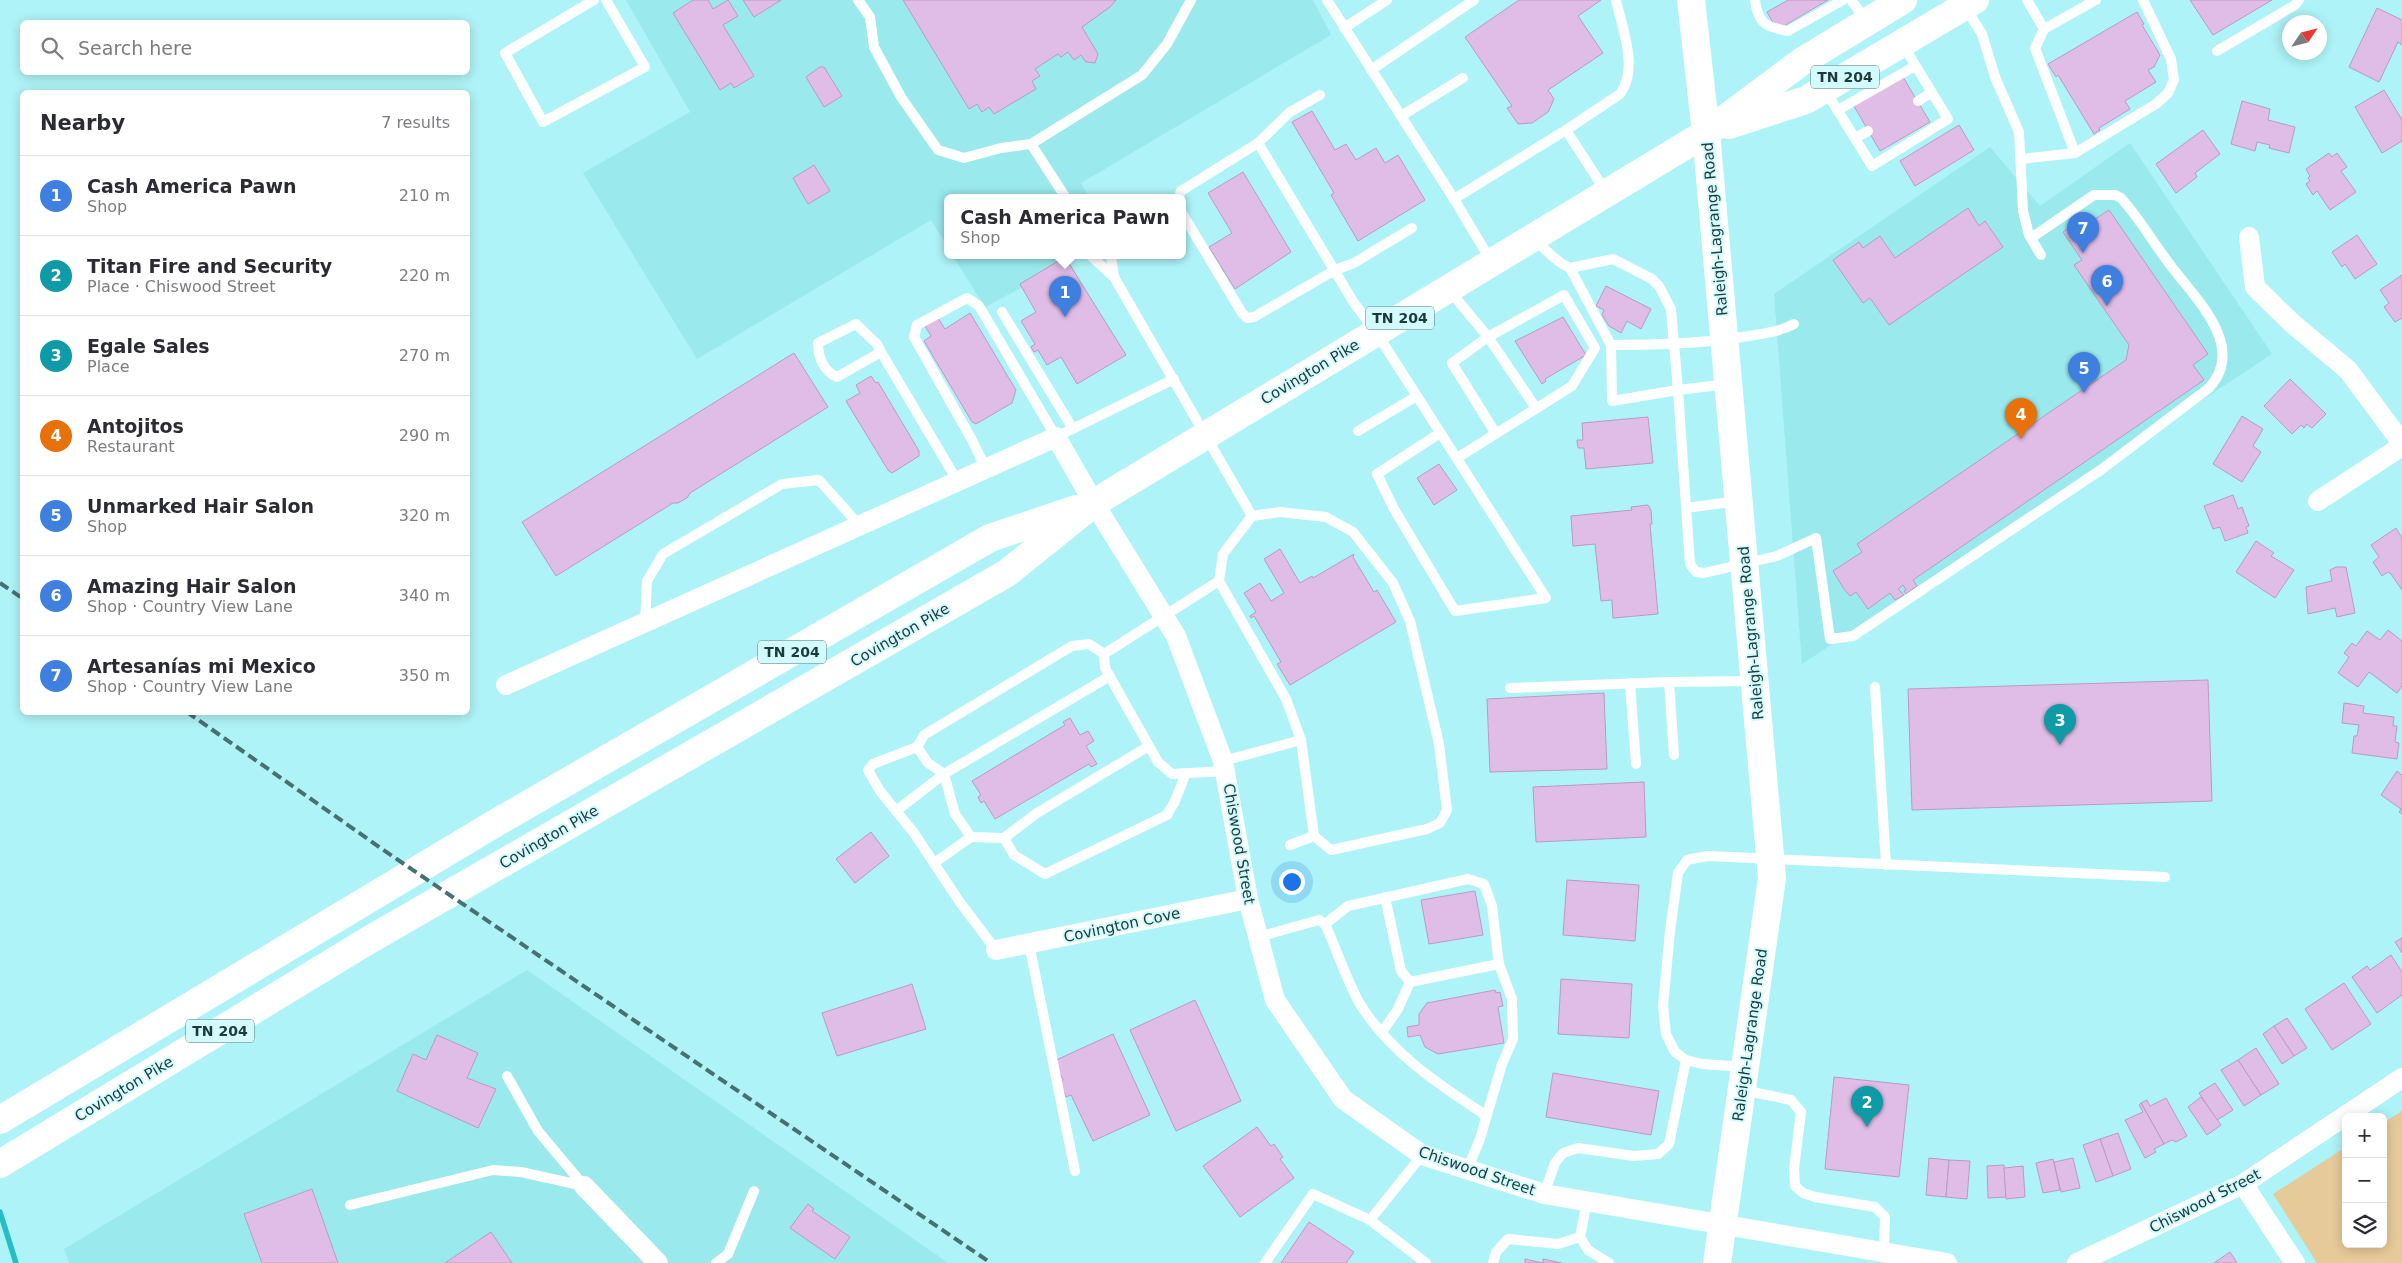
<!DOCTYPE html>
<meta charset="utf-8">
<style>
:root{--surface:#fff;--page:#f2f2f3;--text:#2b2b33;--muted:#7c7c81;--line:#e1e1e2;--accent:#bd2c3c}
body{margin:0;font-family:"DejaVu Sans",sans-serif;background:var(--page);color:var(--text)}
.controls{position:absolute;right:15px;bottom:15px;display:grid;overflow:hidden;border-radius:8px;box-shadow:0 2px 12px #0003}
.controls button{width:45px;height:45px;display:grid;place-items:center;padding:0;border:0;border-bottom:1px solid var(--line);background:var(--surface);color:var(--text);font:25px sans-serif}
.compass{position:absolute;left:2282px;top:15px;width:45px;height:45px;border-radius:50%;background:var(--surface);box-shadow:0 2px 12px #0003;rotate:55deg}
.you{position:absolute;left:1291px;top:881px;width:18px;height:18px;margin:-12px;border:4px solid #fff;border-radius:50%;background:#1a73e8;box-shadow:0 0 0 8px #1a73e833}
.badge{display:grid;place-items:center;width:32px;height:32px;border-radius:50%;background:var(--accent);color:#fff;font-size:16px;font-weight:700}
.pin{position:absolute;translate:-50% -41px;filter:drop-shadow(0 1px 2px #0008)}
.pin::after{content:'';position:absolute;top:26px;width:18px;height:15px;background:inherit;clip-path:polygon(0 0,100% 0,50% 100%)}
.popup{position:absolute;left:944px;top:194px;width:242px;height:65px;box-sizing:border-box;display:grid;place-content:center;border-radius:8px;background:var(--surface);filter:drop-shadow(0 1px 4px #0005);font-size:16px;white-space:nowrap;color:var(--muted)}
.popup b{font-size:19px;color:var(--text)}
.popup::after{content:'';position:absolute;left:50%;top:100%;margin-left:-10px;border:10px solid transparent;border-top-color:var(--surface)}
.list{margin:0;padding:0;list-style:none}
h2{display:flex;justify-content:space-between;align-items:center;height:65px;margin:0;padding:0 20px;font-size:21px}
h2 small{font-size:16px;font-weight:400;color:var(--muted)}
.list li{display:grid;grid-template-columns:32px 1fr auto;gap:15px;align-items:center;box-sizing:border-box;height:80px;padding:0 20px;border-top:1px solid var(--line)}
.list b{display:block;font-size:19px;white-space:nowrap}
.list p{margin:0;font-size:16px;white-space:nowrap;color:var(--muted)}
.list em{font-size:16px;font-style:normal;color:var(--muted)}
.icon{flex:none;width:28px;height:28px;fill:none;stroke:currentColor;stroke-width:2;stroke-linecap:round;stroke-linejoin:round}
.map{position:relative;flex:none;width:2402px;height:1263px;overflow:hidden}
.search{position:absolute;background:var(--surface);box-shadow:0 2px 12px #0003;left:20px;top:20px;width:450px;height:55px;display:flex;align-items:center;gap:12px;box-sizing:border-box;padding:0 18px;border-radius:8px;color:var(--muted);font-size:19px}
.panel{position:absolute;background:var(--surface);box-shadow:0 2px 12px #0003;left:20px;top:90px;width:450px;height:625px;border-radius:8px}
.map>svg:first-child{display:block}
.built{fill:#99e9ed}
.green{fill:#e6ca99}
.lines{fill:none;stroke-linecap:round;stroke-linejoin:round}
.stream{stroke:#24bec6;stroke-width:5.5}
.building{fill:#e0bde7;stroke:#bc9ac2}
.service{stroke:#fff;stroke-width:10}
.minor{stroke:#fff;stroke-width:20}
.secondary{stroke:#fff;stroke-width:28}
.primary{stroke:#fff;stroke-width:28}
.rail{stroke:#477072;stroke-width:4;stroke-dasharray:10 5;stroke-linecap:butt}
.labels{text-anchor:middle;stroke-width:4;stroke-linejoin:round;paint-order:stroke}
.shield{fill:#d3fbfd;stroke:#547475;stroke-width:1}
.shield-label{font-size:14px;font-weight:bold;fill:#1d3a3b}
.street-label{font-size:15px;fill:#1d3a3b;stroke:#d3fbfd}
</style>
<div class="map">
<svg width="2402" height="1263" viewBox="0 0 2402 1263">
<rect width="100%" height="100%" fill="#aef3f7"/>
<g class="built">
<polygon points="626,0 1313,0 1331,35 1081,183 1089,198 948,198 947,246 931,220 697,359 583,173 690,112"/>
<polygon points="2130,143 2272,354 1802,664 1774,294 1990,147 2040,206"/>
<polygon points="953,256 1081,256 985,307"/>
<polygon points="527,970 948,1263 69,1263 64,1249"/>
</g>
<polygon class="green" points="2402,1111 2402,1263 2317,1263 2273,1194 2346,1147 2346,1244 2383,1244 2383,1123"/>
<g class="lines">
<polyline class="stream" points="0,1212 16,1263"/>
</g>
<g class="building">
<polygon points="693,0 708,0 713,9 728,0 738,16 723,25 754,76 734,88 731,83 720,90 673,13"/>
<polygon points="743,0 781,0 754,17"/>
<polygon points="903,0 1116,0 1110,7 1082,27 1098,54 1095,63 1086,62 1081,55 1074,60 1068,52 1061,57 1058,54 1035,69 1040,76 1032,81 1036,89 994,114 989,107 982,112 977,104 969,109"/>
<polygon points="1519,0 1601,0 1578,16 1603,53 1548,90 1554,99 1548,112 1532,123 1518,124 1507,108 1512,106 1465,37"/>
<polygon points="1788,0 1828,0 1777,30 1767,12"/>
<polygon points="2190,0 2272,0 2213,35"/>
<polygon points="2377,8 2402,20 2402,45 2398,42 2379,82 2349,67"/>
<polygon points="2137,12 2144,24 2142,25 2160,55 2154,67 2148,70 2156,82 2125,101 2130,109 2099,128 2100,130 2094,134 2058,75 2056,77 2048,64"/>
<polygon points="820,67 824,67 842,96 824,107 806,77"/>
<polygon points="1903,77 1930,122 1880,151 1854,106"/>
<polygon points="2384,90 2402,120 2402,141 2382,153 2355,107"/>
<polygon points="2242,101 2270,109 2268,120 2295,127 2289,153 2269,148 2270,145 2257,142 2255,151 2231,144"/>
<polygon points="1312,111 1335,150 1346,144 1356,160 1376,148 1385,163 1398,155 1425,200 1358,241 1331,195 1334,193 1292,122"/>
<polygon points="1959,125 1974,150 1915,186 1900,161"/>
<polygon points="2203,130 2220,154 2195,173 2197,177 2176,193 2156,164"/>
<polygon points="2329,153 2332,157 2337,153 2347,167 2341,171 2356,192 2330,210 2317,191 2313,195 2306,184 2310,181 2308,178 2310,176 2306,169"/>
<polygon points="814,165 830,191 808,204 793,178"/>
<polygon points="1243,172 1291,252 1235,289 1209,247 1232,233 1208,193"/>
<polygon points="1968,208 1979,226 1985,221 2003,247 1889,325 1870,298 1863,303 1833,260 1859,242 1863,248 1880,236 1895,258"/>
<polygon points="2109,210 2208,354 2193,365 2204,380 1913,580 1917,586 1906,594 1904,591 1906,590 1903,585 1898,589 1904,595 1895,600 1890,593 1868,609 1856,592 1850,596 1844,589 1833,571 1862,552 1857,544 2126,360 2129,345 2074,265 2082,260 2063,232 2088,215 2092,221"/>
<polygon points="2357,235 2377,264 2355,279 2345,264 2342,267 2332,252"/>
<polygon points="1065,257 1126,355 1077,384 1061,357 1047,365 1038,350 1034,352 1031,347 1035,344 1021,321 1036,312 1020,284"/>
<polygon points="2402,275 2402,318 2395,322 2384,307 2389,303 2380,290"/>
<polygon points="1606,286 1651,309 1641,329 1627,321 1621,333 1609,326 1602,315 1604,310 1596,306"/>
<polygon points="970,313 1016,390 1012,403 976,424 972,422 924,341 931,336 925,326 938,318 945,329"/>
<polygon points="1563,317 1586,355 1545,379 1546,381 1542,384 1515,341"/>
<polygon points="794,353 828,407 690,493 687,498 678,503 673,503 556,576 522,522"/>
<polygon points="871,376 876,383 878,382 919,451 919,456 892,473 888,470 846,401 860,393 856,385"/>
<polygon points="2290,379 2326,414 2312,428 2307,424 2304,428 2301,425 2292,434 2264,406"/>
<polygon points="2242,416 2263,429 2253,446 2261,452 2242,482 2213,464"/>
<polygon points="1648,417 1653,463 1586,469 1584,448 1578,448 1577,440 1583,440 1582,423"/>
<polygon points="1439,464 1457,490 1434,505 1417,478"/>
<polygon points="2233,495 2238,509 2242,507 2249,526 2246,527 2248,533 2225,541 2220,527 2213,529 2204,506"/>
<polygon points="1648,505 1651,510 1652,524 1650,524 1658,614 1613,618 1612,600 1601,601 1595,544 1573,546 1571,516 1632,510 1631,507"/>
<polygon points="2396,528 2402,538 2402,590 2391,574 2388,572 2382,576 2373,562 2379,557 2371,545"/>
<polygon points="2256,541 2274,553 2271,556 2294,570 2275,598 2236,572"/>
<polygon points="1280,549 1300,583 1312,576 1313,578 1354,554 1353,557 1374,592 1377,590 1396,622 1290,685 1277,664 1281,662 1254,616 1251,618 1250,616 1256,612 1244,593 1260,583 1271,601 1284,593 1264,559"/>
<polygon points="2336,567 2346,567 2355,613 2337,617 2335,608 2308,614 2306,587 2332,581 2330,570"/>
<polygon points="2388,630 2402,641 2402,686 2397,693 2369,672 2358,687 2338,673 2349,657 2344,653 2352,643 2356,646 2367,631 2380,640"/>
<polygon points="2208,680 2212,801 1912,810 1908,689"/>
<polygon points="1604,693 1607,769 1490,772 1487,699"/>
<polygon points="2344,703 2364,706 2363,713 2394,717 2393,726 2397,726 2395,742 2399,743 2397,759 2352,753 2354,736 2357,736 2359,725 2342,723"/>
<polygon points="1070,718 1080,735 1088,731 1094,741 1086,746 1097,764 1091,767 1089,764 995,819 984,801 981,803 978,797 981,795 972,781 1065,725 1063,722"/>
<polygon points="2397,771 2402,775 2402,814 2399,812 2401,809 2381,795"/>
<polygon points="1644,782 1646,837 1536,842 1533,787"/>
<polygon points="871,832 889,856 855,883 836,859"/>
<polygon points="1567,880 1639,885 1635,941 1563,935"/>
<polygon points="1475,891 1483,935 1429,944 1421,900"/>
<polygon points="2402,938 2402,953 2395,942"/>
<polygon points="2391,955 2402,972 2402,995 2377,1013 2352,977 2367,966 2370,970"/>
<polygon points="1561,979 1632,984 1629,1038 1558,1034"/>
<polygon points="2344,983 2371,1024 2332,1050 2305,1009"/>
<polygon points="912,984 926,1029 837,1056 822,1013"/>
<polygon points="1495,990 1496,993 1500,992 1503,1006 1498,1007 1504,1043 1438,1054 1425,1047 1420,1035 1408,1037 1407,1027 1419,1025 1419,1014 1427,1003"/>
<polygon points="1195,1000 1241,1101 1176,1131 1130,1030"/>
<polygon points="2287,1018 2307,1048 2294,1056 2274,1026"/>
<polygon points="2274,1026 2294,1056 2282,1064 2263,1034"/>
<polygon points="1113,1034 1150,1115 1093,1141 1071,1095 1066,1097 1059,1082 1063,1080 1054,1061"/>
<polygon points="437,1035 478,1053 467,1078 496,1089 478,1128 397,1091 413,1054 426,1060"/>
<polygon points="2256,1048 2279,1084 2261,1095 2238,1060"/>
<polygon points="2238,1060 2261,1095 2244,1106 2221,1070"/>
<polygon points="1553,1073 1659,1091 1651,1135 1546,1117"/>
<polygon points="1834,1077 1909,1085 1899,1177 1825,1169"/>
<polygon points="2215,1083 2233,1110 2217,1120 2199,1093"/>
<polygon points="2201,1097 2221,1125 2207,1135 2188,1107"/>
<polygon points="2166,1098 2187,1136 2176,1142 2172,1140 2164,1144 2141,1103 2147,1100 2150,1106"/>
<polygon points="2141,1103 2164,1144 2154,1149 2156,1152 2145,1158 2125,1120 2143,1112 2139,1105"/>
<polygon points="1257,1127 1271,1146 1274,1144 1283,1157 1280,1159 1294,1178 1240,1217 1203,1166"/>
<polygon points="2118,1133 2131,1169 2113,1176 2100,1139"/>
<polygon points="2100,1139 2113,1176 2096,1182 2083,1145"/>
<polygon points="1929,1158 1949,1160 1946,1197 1926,1195"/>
<polygon points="2073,1158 2080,1188 2061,1192 2054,1162"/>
<polygon points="2053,1159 2060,1190 2043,1193 2036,1163"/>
<polygon points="1949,1160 1970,1161 1967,1199 1946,1197"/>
<polygon points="2004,1165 2006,1197 1988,1198 1987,1166"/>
<polygon points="2023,1166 2025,1197 2006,1199 2004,1168"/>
<polygon points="312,1189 338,1263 262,1263 244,1214"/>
<polygon points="808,1204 814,1209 812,1211 850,1237 835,1259 790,1228"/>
<polygon points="1309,1222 1354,1252 1346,1263 1281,1263"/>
<polygon points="491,1232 512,1263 445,1263"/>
<polygon points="2230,1252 2237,1263 2214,1263"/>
<polygon points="1525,1259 1543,1263 1543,1259 1562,1263 1525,1263"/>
</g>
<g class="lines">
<g class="service">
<polyline points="594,0 505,53 543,122 645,67 606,0"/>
<polyline points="858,0 870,17 874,47 901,97 938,150 964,158 1001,148 1031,144 1142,75 1167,44 1191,0"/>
<polyline points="1327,0 1454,199"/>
<path d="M 1755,0 C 1758,24 1766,27 1788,31 L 1843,0"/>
<polyline points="1851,0 1867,21"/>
<polyline points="2027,0 2044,29 2096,0"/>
<polyline points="1965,7 1982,34 1995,77 2019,132 2023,211 2029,235 2041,255"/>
<polyline points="1344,28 1387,0"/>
<polyline points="2217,51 2295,5 2299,0"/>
<polyline points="1371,70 1474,0"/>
<polyline points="1825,90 1872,166 1948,119 1903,45"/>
<polyline points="1918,101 1931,93"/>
<polyline points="1838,110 1915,66"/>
<polyline points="1401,116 1463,78"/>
<path d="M 1566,130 L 1620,94 C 1639,69 1622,28 1616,0"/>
<polyline points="1855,138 1868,131"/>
<polyline points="1258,143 1290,112 1320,95"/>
<polyline points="1031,144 1066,198"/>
<polyline points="2075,153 2156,104 2168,93 2174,80 2171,59 2143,0"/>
<polyline points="2021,159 2075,153 2035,48 2044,29"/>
<polyline points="1178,198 1181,191 1258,143 1354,303 1376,332 1546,598 1455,611 1394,509 1377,474 1440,433"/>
<polyline points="1182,213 1242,313 1247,318 1254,317 1335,270 1354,263 1412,228"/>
<path d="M 1535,238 C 1544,249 1556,262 1570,268 L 1613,259 L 1652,279 L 1659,286 L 1671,309 L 1678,390 L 1612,401 L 1611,345"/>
<polyline points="1091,256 1114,277 1252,516 1223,554 1219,581 1286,699 1301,740 1314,836 1331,850 1427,829 1440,823 1447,810 1439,744 1410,621 1393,583 1353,532 1326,517 1280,512 1252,516"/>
<polyline points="1111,256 1114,277"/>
<polyline points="1491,261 1454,199 1566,130 1606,192"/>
<path d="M 1570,268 L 1611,345 C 1655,345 1698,344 1742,337 C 1760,334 1777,333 1794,324"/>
<polyline points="1449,290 1488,337 1536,408"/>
<polyline points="1002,312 1073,429"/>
<path d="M 881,352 L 837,377 C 824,371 818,358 818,343 L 856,324 L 877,344 L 881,352 L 958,482"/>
<path d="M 1728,384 L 1678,390 L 1690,564 L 1696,572 L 1704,573 L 1777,556 L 1816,538 L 1830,639 L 1853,636 L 2102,469 L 2209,388 C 2247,347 2196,299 2171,266 C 2154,244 2140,219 2121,198 L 2115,195 L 2094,195 L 2031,238"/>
<polyline points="1358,431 1417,396"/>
<polyline points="1457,458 1572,386 1595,348 1564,295 1488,337 1452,363 1496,434"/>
<polyline points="986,469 972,440 914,337 917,325 967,298 979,306 1056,437 1174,379"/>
<polyline points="1686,508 1738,501"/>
<polyline points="1219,581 1104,654 1105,668 1158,762 1172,774 1225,771"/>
<polyline points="645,623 647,581 663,554 782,484 819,480 860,526"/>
<polyline points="1104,654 1089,644 1072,646 924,735 917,747 928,763 944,774 1110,676"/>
<polyline points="1630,683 1636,764"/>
<polyline points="1875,687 1886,865"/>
<polyline points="1510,688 1669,682"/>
<polyline points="1149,746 1037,813 1004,838 1014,855 1045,874 1167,815 1175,801 1186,773"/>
<polyline points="917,747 873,764 868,770 880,791 914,833 959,901 996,950"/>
<polyline points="1674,755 1669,682 1754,681"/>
<polyline points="1223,761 1301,740"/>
<polyline points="896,811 944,774 955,814 971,837 1004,838"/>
<polyline points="1290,845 1314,836"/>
<polyline points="934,863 971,837"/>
<polyline points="1325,924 1348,906 1468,879 1484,884 1492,906 1499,964 1410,982 1401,971 1385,897"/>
<path d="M 1258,937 L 1319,920 L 1325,924 C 1337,950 1346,979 1360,1004 C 1389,1051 1436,1083 1481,1112 L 1486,1118 L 1480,1139 L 1467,1170"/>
<polyline points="1029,944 1075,1171"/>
<polyline points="1382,1032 1398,1009 1410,982"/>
<polyline points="1745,1067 1702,1064 1686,1060 1675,1052 1666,1034 1663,1006 1670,931 1678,873 1687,860 1707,856 2165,877"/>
<polyline points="507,1076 538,1131 584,1186"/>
<polyline points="1743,1090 1791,1100 1801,1112 1794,1169 1795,1186 1803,1193 1815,1197 1875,1207 1885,1217 1884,1252"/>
<polyline points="1486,1118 1502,1064 1513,1039 1512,999 1499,964"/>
<polyline points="1544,1194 1555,1163 1563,1153 1578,1148 1634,1156 1658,1154 1669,1144 1686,1060"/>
<polyline points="1587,1201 1580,1237 1588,1250 1609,1263"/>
<polyline points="350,1205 493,1170 521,1172 584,1186"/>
<polyline points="1370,1220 1426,1263"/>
<polyline points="716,1263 728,1254 754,1191"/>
<polyline points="1265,1263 1313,1194 1370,1220 1422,1155"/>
<polyline points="1493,1263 1496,1252 1508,1239 1558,1244 1580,1237"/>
</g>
<g class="minor">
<polyline points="2249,237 2255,287 2293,324 2348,370 2402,443"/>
<polyline points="2318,501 2402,446"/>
<polyline points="506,685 1056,437 1094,503 1176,636 1223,761 1248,899 1275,1000 1343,1099 1422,1155 1544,1194 1947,1263"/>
<polyline points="996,950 1248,899"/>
<polyline points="2243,1184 2295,1263"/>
<polyline points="584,1186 658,1263"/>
<polyline points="2077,1263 2243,1184 2402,1078"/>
</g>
<polyline class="secondary" points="1691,0 1706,133 1772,878 1717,1263"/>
<g class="primary">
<polyline points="1729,125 1806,100 1975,0"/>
<polyline points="0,1120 499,821 990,538 1076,509"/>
<polyline points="0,1164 369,940 1007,573 1094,503 1706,133 1801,62 1903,0"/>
</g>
<g class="rail">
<polyline points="0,583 22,598"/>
<polyline points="187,712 382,849 991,1263"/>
</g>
</g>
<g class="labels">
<g class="shield">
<rect x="1811" y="65.5" width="68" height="23" rx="4"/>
<rect x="1366" y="306.5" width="68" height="23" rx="4"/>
<rect x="758" y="640.5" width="68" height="23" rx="4"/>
<rect x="186" y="1019.5" width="68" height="23" rx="4"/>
</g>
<g class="shield-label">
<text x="1845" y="82">TN 204</text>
<text x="1400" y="323">TN 204</text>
<text x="792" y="657">TN 204</text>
<text x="220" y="1036">TN 204</text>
</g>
<g class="street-label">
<text transform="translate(1715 229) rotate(-95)" y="5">Raleigh-Lagrange Road</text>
<text transform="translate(1310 372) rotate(-31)" y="5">Covington Pike</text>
<text transform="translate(1751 633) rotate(-95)" y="5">Raleigh-Lagrange Road</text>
<text transform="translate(900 635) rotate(-30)" y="5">Covington Pike</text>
<text transform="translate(549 837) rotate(-30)" y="5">Covington Pike</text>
<text transform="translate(1239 844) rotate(80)" y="5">Chiswood Street</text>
<text transform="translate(1122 925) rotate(-12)" y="5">Covington Cove</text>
<text transform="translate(1750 1035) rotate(-82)" y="5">Raleigh-Lagrange Road</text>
<text transform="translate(124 1089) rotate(-31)" y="5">Covington Pike</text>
<text transform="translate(1477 1171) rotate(19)" y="5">Chiswood Street</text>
<text transform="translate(2205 1201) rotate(-27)" y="5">Chiswood Street</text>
</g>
</g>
</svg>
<div class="controls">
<button>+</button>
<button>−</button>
<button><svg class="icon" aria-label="layers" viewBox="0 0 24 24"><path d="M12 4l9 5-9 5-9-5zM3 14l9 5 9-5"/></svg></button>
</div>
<svg class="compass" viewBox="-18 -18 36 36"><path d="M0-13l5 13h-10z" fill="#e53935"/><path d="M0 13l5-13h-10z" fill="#7c7c81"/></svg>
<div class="you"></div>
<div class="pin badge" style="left:1065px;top:317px;background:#3f7fe0">1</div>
<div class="popup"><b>Cash America Pawn</b>Shop</div>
<div class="pin badge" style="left:1867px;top:1127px;background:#0f9aa8">2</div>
<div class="pin badge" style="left:2060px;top:745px;background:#0f9aa8">3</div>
<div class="pin badge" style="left:2021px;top:439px;background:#e8710a">4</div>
<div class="pin badge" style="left:2084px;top:393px;background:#3f7fe0">5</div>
<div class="pin badge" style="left:2107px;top:306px;background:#3f7fe0">6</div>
<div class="pin badge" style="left:2083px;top:253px;background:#3f7fe0">7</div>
<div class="search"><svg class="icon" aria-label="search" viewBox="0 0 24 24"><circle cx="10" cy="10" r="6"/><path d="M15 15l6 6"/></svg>Search here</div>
<section class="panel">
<h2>Nearby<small>7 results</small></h2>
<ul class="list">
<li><span class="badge" style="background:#3f7fe0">1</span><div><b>Cash America Pawn</b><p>Shop</p></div><em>210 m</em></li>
<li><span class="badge" style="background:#0f9aa8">2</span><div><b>Titan Fire and Security</b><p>Place · Chiswood Street</p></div><em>220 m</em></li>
<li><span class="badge" style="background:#0f9aa8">3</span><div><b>Egale Sales</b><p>Place</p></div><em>270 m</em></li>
<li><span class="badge" style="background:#e8710a">4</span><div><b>Antojitos</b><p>Restaurant</p></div><em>290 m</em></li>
<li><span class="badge" style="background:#3f7fe0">5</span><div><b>Unmarked Hair Salon</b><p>Shop</p></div><em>320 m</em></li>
<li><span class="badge" style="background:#3f7fe0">6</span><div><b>Amazing Hair Salon</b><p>Shop · Country View Lane</p></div><em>340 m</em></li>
<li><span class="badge" style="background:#3f7fe0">7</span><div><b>Artesanías mi Mexico</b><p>Shop · Country View Lane</p></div><em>350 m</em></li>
</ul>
</section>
</div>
